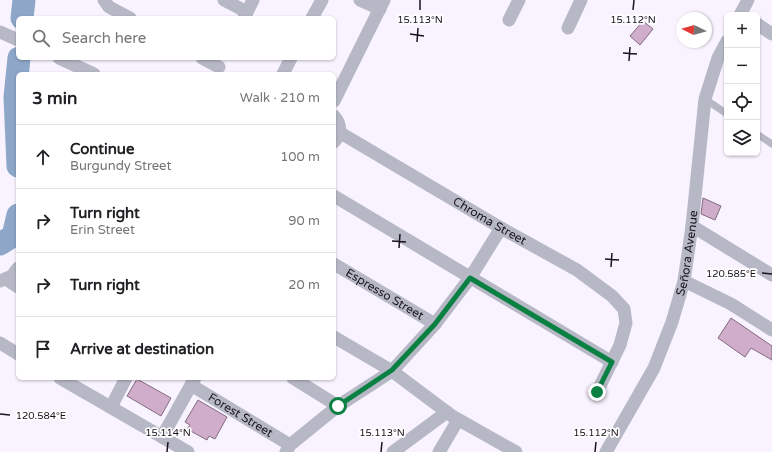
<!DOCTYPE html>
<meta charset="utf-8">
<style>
:root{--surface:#fff;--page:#f6f6f6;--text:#202124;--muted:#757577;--line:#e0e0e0}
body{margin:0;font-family:"Varela Round",sans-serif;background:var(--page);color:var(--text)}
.controls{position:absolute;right:12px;top:12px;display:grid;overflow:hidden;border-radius:6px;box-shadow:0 1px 3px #0004}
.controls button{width:36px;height:36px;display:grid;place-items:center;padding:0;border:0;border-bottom:1px solid var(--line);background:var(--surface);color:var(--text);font:20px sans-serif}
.compass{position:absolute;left:676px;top:12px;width:36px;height:36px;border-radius:50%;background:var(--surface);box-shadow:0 1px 3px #0004;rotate:275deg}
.stop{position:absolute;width:12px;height:12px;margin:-9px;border:3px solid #0b8043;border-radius:50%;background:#fff}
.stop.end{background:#0b8043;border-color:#fff;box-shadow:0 1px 4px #0008}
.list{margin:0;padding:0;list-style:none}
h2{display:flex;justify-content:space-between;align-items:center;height:52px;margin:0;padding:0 16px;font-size:17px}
h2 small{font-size:13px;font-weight:400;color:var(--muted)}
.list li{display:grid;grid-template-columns:26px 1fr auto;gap:12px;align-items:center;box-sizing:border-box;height:64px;padding:0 16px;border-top:1px solid var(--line)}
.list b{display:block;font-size:15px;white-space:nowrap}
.list p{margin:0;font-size:13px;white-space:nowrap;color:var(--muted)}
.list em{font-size:13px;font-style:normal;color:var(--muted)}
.icon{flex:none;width:22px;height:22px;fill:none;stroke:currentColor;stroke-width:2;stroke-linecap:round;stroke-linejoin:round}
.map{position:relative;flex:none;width:772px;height:452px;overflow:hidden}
.search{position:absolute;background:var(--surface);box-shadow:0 1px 3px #0004;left:16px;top:16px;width:320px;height:44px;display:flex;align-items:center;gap:10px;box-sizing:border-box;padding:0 14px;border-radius:6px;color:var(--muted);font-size:15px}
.panel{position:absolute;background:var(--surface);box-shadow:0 1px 3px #0004;left:16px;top:72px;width:320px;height:308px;border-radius:6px}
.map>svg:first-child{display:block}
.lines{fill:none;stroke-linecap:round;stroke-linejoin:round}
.river{stroke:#8ea7c9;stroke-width:23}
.building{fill:#d0adcb;stroke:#836c80}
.lane{stroke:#b7b8c5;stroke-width:7}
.street{stroke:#b7b8c5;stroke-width:13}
.route{stroke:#0b8043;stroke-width:5}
.ticks{fill:none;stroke:#18131d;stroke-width:1.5}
.labels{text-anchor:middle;stroke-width:3.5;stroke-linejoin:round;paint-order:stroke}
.street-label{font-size:12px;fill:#18131d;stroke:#fff}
.ticks-label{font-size:10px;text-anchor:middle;fill:#18131d;stroke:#fff;stroke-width:3.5;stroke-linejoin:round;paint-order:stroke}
</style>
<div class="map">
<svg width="772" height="452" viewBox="0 0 772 452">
<rect width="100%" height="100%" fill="#f8f3fe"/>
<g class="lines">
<g class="river">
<polyline points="22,18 24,0"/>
<polyline points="18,166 15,97 19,58"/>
<polyline points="0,244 13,236 18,215"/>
</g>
</g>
<g class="building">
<polygon points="643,21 653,29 640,45 630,36"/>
<polygon points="703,198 721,206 715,220 701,214"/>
<polygon points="731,318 772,346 772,360 751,348 745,357 718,338"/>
<polygon points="137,379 171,398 161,416 127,396"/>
<polygon points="198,400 227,417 215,439 209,436 207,440 187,429 190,425 185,422"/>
</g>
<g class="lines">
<g class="lane">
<polyline points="705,99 727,114"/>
<polyline points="757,134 772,144"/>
</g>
<g class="street">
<polyline points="104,0 109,7 130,18"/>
<polyline points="224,0 247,12"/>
<polyline points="360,0 380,9"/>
<polyline points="740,15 748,0"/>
<polyline points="244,18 253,0"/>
<polyline points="312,18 322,0"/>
<polyline points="509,20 519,0"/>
<polyline points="757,24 772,34"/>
<polyline points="568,28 581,0"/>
<polyline points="0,32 18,40"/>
<polyline points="59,58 94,74"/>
<polyline points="202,58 219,67"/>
<polyline points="283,74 291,58"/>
<polyline points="334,101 384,0"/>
<path d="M 334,116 C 341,124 342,134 334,142"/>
<path id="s1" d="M 339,132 L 501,228 L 577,270 L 612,296 L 624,309 L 626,323 L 620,345 L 597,392"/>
<polyline points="334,196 612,362"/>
<polyline points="692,226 772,275"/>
<path id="s2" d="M 334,264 L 435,324"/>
<polyline points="6,279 18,287"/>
<polyline points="0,281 12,276 18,268"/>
<polyline points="684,281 731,304 772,330"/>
<polyline points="334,337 392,371 452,416 516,452"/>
<polyline points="0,343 18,354"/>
<polyline points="60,378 188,452"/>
<polyline points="293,378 338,406"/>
<path id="s3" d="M 191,385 L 290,445"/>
<polyline points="111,407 126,378"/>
<polyline points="162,437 195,378"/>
<polyline points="286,452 290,445 338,406 392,371 435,324 470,278 501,228"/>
<polyline points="393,452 447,412"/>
<polyline points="439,452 458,420"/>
<path id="s4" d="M 606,452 L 654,368 L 672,322 L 684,281 L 692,226 L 705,99 L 718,58 L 727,41"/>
</g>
</g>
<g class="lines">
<polyline class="route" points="338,406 392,370 435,324 470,278 612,362 597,392"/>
</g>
<path class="ticks" d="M 420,10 L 420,0M 633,10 L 634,0M 410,34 L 424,36M 417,42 L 418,28M 623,53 L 637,54M 629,61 L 630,47M 392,241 L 406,242M 399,248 L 400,234M 605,259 L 619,260M 611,267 L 612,253M 762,273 L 772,274M 0,414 L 10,415M 167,452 L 168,442M 381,452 L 382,442M 595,452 L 596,442"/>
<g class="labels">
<g class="street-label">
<text dy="4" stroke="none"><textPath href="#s1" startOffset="175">Chroma Street</textPath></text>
<text dy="4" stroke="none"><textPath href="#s4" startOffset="217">Señora Avenue</textPath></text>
<text dy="4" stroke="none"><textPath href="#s2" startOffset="59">Espresso Street</textPath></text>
<text dy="4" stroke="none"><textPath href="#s3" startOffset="58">Forest Street</textPath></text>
</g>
</g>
<g class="ticks-label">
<text x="420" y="23">15.113°N</text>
<text x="633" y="23">15.112°N</text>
<text x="731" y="277">120.585°E</text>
<text x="41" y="419">120.584°E</text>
<text x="168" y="436">15.114°N</text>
<text x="382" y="436">15.113°N</text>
<text x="596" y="436">15.112°N</text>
</g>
</svg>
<div class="controls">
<button>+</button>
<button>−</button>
<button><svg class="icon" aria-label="locate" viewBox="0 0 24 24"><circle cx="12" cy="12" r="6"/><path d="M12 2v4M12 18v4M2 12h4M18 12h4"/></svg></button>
<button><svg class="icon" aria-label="layers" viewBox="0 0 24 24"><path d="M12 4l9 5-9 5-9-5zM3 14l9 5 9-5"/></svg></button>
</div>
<svg class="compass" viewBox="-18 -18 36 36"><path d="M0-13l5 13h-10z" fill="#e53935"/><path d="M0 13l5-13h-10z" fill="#757577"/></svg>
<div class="stop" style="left:338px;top:406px"></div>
<div class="stop end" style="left:597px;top:392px"></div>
<div class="search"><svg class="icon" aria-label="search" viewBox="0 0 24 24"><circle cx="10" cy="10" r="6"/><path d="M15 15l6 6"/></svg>Search here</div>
<section class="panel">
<h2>3 min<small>Walk · 210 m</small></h2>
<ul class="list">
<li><svg class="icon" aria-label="ahead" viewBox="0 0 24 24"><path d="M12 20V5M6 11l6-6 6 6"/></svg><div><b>Continue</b><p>Burgundy Street</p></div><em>100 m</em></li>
<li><svg class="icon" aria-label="right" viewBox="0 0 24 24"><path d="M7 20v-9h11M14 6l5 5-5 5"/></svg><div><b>Turn right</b><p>Erin Street</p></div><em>90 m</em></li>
<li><svg class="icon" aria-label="right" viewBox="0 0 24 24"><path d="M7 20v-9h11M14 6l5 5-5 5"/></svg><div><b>Turn right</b></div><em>20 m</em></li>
<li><svg class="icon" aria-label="arrive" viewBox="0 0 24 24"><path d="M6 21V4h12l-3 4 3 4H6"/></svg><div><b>Arrive at destination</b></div></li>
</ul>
</section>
</div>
